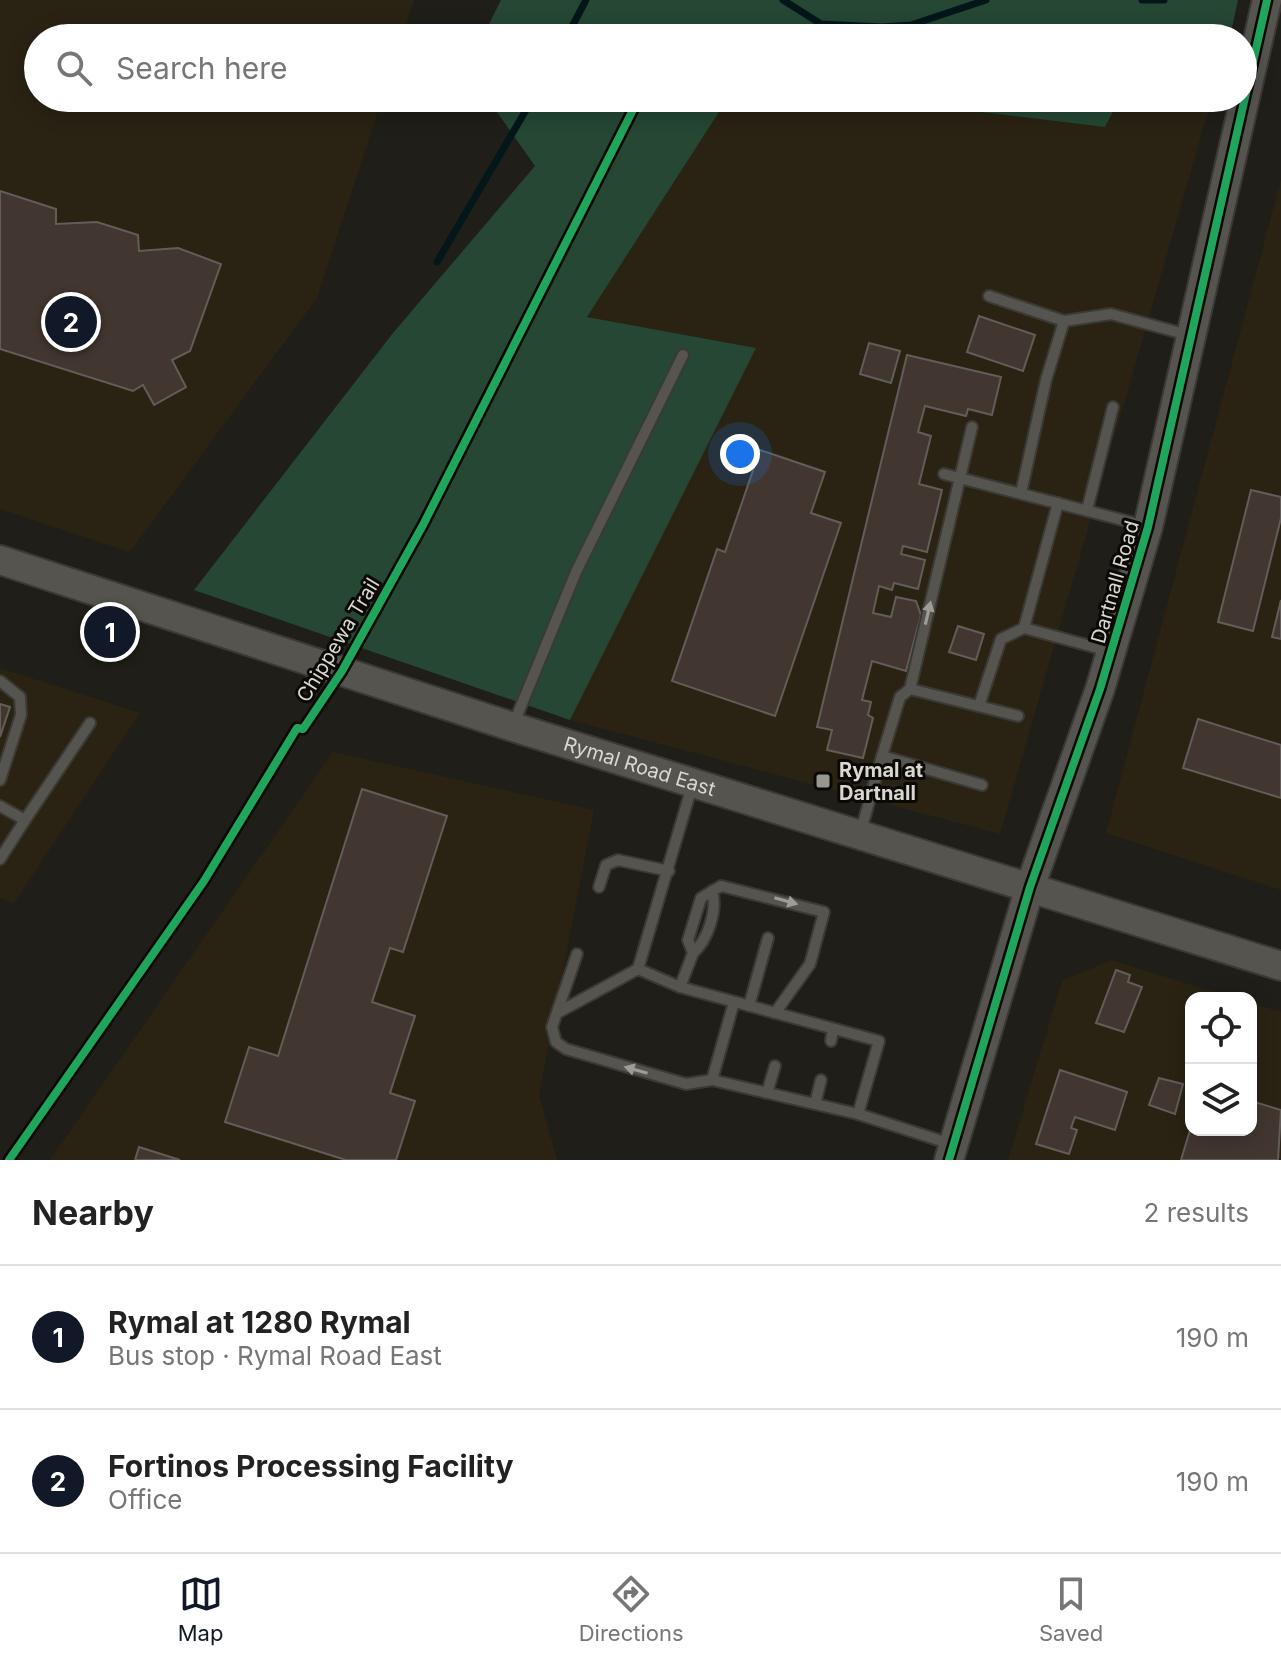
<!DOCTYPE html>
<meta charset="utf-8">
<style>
:root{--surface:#fff;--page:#f6f6f6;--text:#222;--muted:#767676;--line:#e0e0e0;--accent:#111827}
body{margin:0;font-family:Inter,sans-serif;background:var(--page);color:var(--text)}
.controls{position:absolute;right:24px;bottom:24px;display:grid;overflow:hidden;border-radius:16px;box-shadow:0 4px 20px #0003}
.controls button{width:72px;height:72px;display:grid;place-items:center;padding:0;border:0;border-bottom:2px solid var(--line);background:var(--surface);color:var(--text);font:40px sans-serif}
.you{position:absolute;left:740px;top:454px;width:28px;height:28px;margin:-20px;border:6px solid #fff;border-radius:50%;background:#1a73e8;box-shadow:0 0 0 12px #1a73e833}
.badge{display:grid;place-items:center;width:52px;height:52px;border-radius:50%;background:var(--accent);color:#fff;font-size:26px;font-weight:700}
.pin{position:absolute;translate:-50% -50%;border:4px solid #fff;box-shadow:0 2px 8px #0006}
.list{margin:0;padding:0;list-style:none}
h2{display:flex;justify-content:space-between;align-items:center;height:104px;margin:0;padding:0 32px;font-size:34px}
h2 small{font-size:26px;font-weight:400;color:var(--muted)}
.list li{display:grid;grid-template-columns:52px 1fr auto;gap:24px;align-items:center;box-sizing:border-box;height:144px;padding:0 32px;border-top:2px solid var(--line)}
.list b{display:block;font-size:30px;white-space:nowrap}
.list p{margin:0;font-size:26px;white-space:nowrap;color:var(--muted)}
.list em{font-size:26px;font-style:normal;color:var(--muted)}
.icon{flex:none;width:44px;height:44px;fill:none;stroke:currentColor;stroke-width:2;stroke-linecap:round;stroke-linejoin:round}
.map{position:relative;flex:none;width:1281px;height:1160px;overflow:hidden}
.search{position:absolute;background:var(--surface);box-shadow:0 4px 20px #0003;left:24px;right:24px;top:24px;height:88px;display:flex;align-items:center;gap:20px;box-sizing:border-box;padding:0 28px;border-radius:44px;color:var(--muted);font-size:30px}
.sheet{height:392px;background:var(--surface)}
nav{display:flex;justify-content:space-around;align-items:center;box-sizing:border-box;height:112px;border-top:2px solid var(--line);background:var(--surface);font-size:22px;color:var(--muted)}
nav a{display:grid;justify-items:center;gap:4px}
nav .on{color:var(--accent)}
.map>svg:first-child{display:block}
.built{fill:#2a2314}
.green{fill:#254734}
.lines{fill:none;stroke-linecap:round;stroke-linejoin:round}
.stream{stroke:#03171a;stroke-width:7}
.building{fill:#423730;stroke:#615e5a;stroke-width:2}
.lane-casing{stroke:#3b3935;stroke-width:14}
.secondary-casing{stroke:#3b3935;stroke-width:32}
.lane{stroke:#55544f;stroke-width:10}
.secondary{stroke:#55544f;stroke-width:28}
.cycleway-casing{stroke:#0b0905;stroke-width:13}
.cycleway{stroke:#20a55d;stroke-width:8}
.oneway{fill:#9e9c96}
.poi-dot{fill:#999690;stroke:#0b0905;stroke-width:3}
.labels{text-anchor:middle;stroke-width:6;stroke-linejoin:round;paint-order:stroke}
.street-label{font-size:20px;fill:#dad7d0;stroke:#0b0905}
.poi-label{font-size:20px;font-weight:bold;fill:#dad7d0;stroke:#0b0905;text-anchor:start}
</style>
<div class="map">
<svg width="1281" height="1160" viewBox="0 0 1281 1160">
<rect width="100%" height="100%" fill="#201e18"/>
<g class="built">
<polygon points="0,0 414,0 402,38 38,38 38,98 382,98 317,298 130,552 0,509"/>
<polygon points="728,98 865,98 1105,127 1120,98 1212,98 1000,834 570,720 756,348 587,317"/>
<polygon points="1281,180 1281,890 1106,833"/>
<polygon points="0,668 140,713 14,903 0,898"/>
<polygon points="333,752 594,810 539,1095 557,1160 50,1160"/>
<polygon points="1111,960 1234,998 1191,998 1191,1130 1251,1130 1251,1003 1281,1012 1281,1160 1008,1160 1062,981"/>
</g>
<g class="green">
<polygon points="501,0 1238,0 1231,32 1210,38 482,38"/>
<polygon points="487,98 728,98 587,317 756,348 570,720 194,590 393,333 535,166"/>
<polygon points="865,98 1120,98 1105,127"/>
</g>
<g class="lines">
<g class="stream">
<polyline points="783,0 821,24 882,27 911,25 986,0"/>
<polyline points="1142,0 1164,0"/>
<polyline points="566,38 586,0"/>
<polyline points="437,262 533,98"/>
</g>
</g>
<g class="building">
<polygon points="0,191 56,209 56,224 97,222 138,235 139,251 178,248 221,264 190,351 172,360 186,387 154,405 143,385 133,391 0,349"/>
<polygon points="979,316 1035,335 1023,371 967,352"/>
<polygon points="869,343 900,351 891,383 860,374"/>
<polygon points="907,355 1001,377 992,415 968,409 966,416 925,406 918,432 931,436 919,484 942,490 927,552 903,546 901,554 925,560 918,589 894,583 892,590 879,586 873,613 891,617 896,597 916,601 921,615 906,671 872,661 862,700 871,702 868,715 873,718 863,758 827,750 832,730 817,727"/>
<polygon points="760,450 825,472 811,513 841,523 775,716 672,681 717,549 725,552"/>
<polygon points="1251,490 1281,497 1281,518 1253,631 1218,622"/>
<polygon points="1281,600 1281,639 1272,637"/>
<polygon points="958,626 984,634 976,660 949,652"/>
<polygon points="0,704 10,707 0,737"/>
<polygon points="1198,719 1281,745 1281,798 1183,768"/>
<polygon points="362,789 447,816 403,952 390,948 372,1002 415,1016 390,1093 415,1101 396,1160 346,1160 225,1122 249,1047 278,1056"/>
<polygon points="1116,970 1130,975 1128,982 1142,987 1124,1032 1096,1023"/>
<polygon points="1060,1070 1127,1092 1115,1130 1075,1117 1071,1128 1077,1130 1069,1154 1036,1144"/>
<polygon points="1159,1078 1183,1084 1175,1114 1149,1105"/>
<polygon points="1251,1101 1281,1110 1278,1160 1181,1160 1191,1127 1191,1130 1251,1130"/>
<polygon points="139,1147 180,1160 135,1160"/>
</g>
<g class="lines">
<defs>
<g id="lane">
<polyline points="989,296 1064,321 1111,314 1188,335"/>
<polyline points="944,474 1146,526"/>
<polyline points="1021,493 1046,380 1064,321"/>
<polyline points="1058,503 1024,628 1109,651"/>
<polyline points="1087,510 1113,407"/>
<polyline points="0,681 20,697 21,715 0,780"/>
<polyline points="910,689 972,427"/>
<polyline points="979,706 1001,639 1024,628"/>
<polyline points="514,723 576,572 683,355"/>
<polyline points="882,756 900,697 910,689 1018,716"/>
<polyline points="693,783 638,969 680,987 879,1041 858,1114 951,1144"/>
<polyline points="0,806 25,820 90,723"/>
<polyline points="860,834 882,756 982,785"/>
<polyline points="0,859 25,820"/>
<polyline points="599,887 606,865 618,860 669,871"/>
<path d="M 693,953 C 708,940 718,909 712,891"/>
<polyline points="577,954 552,1027 556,1042 566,1049 686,1084 712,1080 858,1114"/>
<polyline points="680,987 693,953 688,940 701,898 721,886 824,912 810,964 775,1013"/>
<polyline points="749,1006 768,938"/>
<polyline points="557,1013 638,969"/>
<polyline points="831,1041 833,1029"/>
<polyline points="712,1080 734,1002"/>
<polyline points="767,1093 775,1066"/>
<polyline points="815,1104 821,1080"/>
</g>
<g id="secondary">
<path id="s1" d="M 0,560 L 513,727 L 1281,966"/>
<polyline points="949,1160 1030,887 1100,689 1148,527 1267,0"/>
</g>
</defs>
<use href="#lane" class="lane-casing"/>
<use href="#secondary" class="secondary-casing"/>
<use href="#lane" class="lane"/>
<use href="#secondary" class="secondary"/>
<defs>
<g id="cycleway">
<polyline points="9,1160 204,881 297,728 303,729 342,671 423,525 639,98"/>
<polyline points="949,1160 1030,887 1100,689 1148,527 1267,0"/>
</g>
</defs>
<use href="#cycleway" class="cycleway-casing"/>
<use href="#cycleway" class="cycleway"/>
</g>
<defs><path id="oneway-solid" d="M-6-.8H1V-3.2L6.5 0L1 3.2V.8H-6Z" transform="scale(2)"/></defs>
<g class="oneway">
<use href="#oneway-solid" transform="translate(928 613) rotate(-77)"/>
<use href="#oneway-solid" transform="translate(786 901) rotate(16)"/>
<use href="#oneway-solid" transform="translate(636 1070) rotate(-164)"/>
</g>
<rect class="poi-dot" x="815" y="773" width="16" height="16" rx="4"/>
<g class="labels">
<g class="street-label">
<text transform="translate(1115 582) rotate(-74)" y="7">Dartnall Road</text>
<text transform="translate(338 640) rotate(-59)" y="7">Chippewa Trail</text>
<text dy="7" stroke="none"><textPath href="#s1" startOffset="672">Rymal Road East</textPath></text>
</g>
<g class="poi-label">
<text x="839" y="777">Rymal at<tspan x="839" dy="23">Dartnall</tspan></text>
</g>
</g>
</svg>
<div class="controls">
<button><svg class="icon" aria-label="locate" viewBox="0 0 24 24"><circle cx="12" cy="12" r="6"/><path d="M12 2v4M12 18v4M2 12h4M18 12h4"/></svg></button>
<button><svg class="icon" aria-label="layers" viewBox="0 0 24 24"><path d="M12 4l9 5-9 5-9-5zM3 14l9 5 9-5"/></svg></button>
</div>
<div class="you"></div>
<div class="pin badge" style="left:110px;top:632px">1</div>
<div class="pin badge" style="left:71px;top:322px">2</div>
<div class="search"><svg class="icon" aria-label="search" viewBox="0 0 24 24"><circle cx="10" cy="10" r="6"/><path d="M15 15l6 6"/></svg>Search here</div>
</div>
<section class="sheet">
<h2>Nearby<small>2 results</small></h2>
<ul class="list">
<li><span class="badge">1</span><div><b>Rymal at 1280 Rymal</b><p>Bus stop · Rymal Road East</p></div><em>190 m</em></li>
<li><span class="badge">2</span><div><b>Fortinos Processing Facility</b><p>Office</p></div><em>190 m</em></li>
</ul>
</section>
<nav>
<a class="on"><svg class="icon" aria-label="map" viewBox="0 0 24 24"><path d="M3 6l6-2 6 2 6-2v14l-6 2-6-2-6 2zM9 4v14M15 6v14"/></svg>Map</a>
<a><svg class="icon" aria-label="directions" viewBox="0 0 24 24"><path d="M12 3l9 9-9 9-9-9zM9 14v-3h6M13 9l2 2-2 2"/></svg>Directions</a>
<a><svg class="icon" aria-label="saved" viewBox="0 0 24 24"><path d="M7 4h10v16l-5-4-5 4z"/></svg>Saved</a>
</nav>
